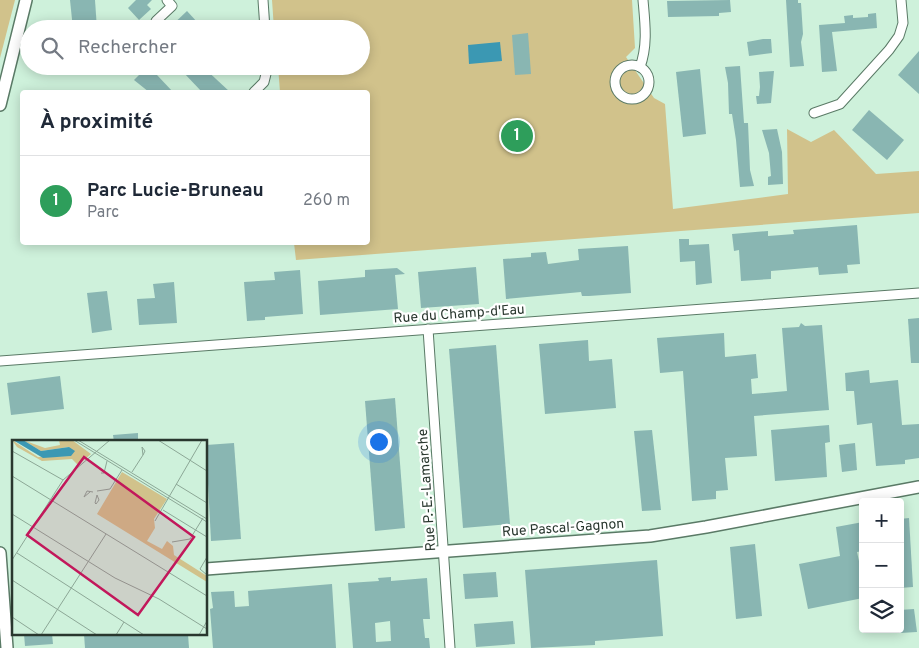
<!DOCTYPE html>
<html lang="fr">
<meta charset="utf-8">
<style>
:root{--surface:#fff;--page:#f6f6f7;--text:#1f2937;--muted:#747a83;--line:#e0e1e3;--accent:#8c3cac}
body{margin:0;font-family:Overpass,sans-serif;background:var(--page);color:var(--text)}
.controls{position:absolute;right:15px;bottom:15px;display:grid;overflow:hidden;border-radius:5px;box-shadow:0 2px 12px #0003}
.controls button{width:45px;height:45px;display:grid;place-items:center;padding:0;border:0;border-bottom:1px solid var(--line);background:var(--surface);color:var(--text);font:25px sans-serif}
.you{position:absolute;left:378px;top:441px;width:18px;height:18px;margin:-12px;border:4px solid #fff;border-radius:50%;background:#1a73e8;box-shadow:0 0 0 8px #1a73e833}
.badge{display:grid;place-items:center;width:32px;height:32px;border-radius:50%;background:var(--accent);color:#fff;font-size:16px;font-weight:700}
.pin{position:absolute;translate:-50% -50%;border:2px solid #fff;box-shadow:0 1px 5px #0006}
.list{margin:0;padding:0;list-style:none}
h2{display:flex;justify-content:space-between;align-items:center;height:65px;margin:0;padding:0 20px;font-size:21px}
h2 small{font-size:16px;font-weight:400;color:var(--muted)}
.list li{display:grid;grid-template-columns:32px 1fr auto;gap:15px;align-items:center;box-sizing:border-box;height:90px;padding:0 20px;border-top:1px solid var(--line)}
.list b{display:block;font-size:19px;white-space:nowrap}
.list p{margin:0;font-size:16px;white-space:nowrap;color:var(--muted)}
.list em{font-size:16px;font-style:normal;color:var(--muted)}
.icon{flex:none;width:28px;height:28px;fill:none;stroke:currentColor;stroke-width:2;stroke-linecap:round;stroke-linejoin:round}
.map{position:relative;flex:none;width:919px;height:648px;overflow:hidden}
.search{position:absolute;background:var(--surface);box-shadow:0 2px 12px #0003;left:20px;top:20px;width:350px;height:55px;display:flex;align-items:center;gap:12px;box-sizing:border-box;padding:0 18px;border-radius:28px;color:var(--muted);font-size:19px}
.panel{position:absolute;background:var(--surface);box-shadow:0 2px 12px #0003;left:20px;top:90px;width:350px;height:155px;border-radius:5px}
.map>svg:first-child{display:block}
.green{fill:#d1c28b}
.water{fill:#3b98b3}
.building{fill:#89b6b2;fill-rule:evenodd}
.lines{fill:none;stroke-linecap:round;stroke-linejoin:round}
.minor-casing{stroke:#5a7a66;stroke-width:11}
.tertiary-casing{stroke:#5a7a66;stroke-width:14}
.minor{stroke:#fff;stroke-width:9}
.tertiary{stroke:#fff;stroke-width:11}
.labels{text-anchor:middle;stroke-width:4.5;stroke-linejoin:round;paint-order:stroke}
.street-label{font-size:14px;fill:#29372e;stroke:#fff}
.inset-road{fill:none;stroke:#8ca796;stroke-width:1}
.view{fill:#c2185b;fill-opacity:0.15;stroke:#c2185b;stroke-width:2.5}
.inset-edge{fill:none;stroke:#29372e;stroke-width:2.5}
</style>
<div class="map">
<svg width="919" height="648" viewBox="0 0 919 648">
<rect width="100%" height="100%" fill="#cef1db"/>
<g class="green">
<polygon points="0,0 15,0 0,58"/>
<polygon points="272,0 632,0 635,48 626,57 654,98 665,104 673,209 788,194 787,129 811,142 834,130 876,174 919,171 919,213 296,260 294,243 368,242 368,92 280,92 278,66 361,66 361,29 274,29"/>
</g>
<polygon class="water" points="500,42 502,61 469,64 468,45"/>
<g class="building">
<polygon points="70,0 95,0 97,29 73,29"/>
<polygon points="136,0 152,0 147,5 151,9 139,20 128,8"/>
<polygon points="730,0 731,12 719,13 719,16 668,17 667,1"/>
<polygon points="786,0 798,0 798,3 801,3 803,34 801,42 804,66 790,67"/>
<polygon points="187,11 198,23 192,29 168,29"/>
<polygon points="876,13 877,28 832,32 837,71 822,72 819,25 845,23 844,16 853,15 853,18 868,17 868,14"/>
<polygon points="528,33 531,74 515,75 512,35"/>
<polygon points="763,39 771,39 772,53 749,56 747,42"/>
<polygon points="919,51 919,94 898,75"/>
<polygon points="148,66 157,75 173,92 149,92 134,80"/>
<polygon points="189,66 202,66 230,92 202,92 183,72"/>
<polygon points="740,66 744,123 748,123 750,170 754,186 740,187 736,140 732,114 729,114 728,83 725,67"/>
<polygon points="700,69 706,134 683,137 676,72"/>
<polygon points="774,71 771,103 757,104 756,96 759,96 760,87 759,72"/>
<polygon points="869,110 904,140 887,160 852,130"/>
<polygon points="777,129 782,152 783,184 768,185 768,177 771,176 769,153 762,130"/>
<polygon points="857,225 860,264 847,265 848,273 819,275 818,267 771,271 771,279 741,281 739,250 734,251 732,234 768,231 768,236 794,234 793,230"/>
<polygon points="679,239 689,239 689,245 709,244 712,283 696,285 695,261 680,262"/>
<polygon points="628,246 631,293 589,296 582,296 581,292 506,299 503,259 531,257 531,253 546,252 548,264 579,260 578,249"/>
<polygon points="476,267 479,304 421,308 418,272"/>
<polygon points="397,268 405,274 395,275 398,309 320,315 318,281 365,277 365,270"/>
<polygon points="300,270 303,314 265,317 265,320 247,321 244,282 275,280 274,272"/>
<polygon points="174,282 177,323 139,325 137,299 155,298 153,284"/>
<polygon points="107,291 112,330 92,333 87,293"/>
<polygon points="919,318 919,363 911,363 908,319"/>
<polygon points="801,323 805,326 822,325 829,410 754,416 757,456 725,458 728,490 716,491 716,499 692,501 683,371 660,373 657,338 724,333 725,357 756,354 758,378 751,379 752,394 787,391 782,328 799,327"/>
<polygon points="588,340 589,361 612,359 616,408 545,414 539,344"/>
<polygon points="496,345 510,524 463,528 449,349"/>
<polygon points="869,370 870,383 898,380 902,425 919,424 919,458 905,460 905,464 876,466 872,423 857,425 854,391 846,391 845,373"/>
<polygon points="60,376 64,409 11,415 7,383"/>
<polygon points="395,398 405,528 375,531 365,401"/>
<polygon points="829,425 830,442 825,443 827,477 775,481 771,430"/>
<polygon points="652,430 661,510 642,511 634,431"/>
<polygon points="138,433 138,442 114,442 113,435"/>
<polygon points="234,443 241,539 211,541 206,445"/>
<polygon points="855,443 857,470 842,472 839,445"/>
<polygon points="909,518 913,587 900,588 900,519"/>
<polygon points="863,522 863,551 857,552 863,579 863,598 808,609 799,564 840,556 836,527"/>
<polygon points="755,544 762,616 736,619 730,547"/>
<polygon points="657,560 663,636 595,641 595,645 531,648 525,570"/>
<polygon points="496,572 498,597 465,599 463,574"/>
<path d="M 391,577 L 391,581 L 427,578 L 430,619 L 423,619 L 425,638 L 429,638 L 430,648 L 353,648 L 348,583 L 379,581 L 378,578 ZM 390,621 L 391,641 L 376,642 L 375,623 Z"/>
<polygon points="332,584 336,648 213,648 210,609 213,608 211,592 234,591 235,607 249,606 248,591"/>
<polygon points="914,609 917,632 900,633 900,610"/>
<polygon points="513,621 515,644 476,647 474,624"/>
<polygon points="24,634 52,634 53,644 25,646"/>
<polygon points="84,634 188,634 189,648 85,648"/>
</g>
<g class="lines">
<defs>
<g id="minor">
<polyline points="263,0 265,29"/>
<polyline points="156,21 172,6 167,0"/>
<circle cx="632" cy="82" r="17"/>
<path d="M 640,67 C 648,45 645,23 643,0"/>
<polyline points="254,92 264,82 268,66"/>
<polyline points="814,113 840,104 889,50 899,36 903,23 901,0"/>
<polyline points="428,329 450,648"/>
<polyline points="0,361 919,293"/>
</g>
<g id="tertiary">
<polyline points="0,105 26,0"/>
<polyline points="0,553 7,648"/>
<polyline points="206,569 650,536 706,527 919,487"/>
</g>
</defs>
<use href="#minor" class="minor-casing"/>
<use href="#tertiary" class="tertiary-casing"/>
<use href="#minor" class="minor"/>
<use href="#tertiary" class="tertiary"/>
</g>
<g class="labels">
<g class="street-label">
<text transform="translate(459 313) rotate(-4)" y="5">Rue du Champ-d'Eau</text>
<text transform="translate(426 490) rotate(-94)" y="5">Rue P.-E.-Lamarche</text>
<text transform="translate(563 527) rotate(-4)" y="5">Rue Pascal-Gagnon</text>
</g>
</g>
<g transform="translate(12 440)">
<rect width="195" height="195" fill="#cef1db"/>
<path d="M 0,0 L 26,17 L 59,16 L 57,7 L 29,11 L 11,0 L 33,8 L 48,5 L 47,0 L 60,0 L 79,14 L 66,25 L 60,19 L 30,21 L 5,7 ZM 110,32 L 155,59 L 142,79 L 143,88 L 135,101 L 150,109 L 155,101 L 161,106 L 162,115 L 195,136 L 195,142 L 85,74 Z" fill="#d1c28b"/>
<path d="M 1,0 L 11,0 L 29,11 L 57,7 L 63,11 L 59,16 L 31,18 Z" fill="#3b98b3"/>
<path class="inset-road" d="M 62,0 L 195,82M 66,0 L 195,79M 146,0 L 195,31M 0,11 L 51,40M 120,32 L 131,15 L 133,11 L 130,7 L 131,15M 89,33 L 92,33 L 95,21M 0,36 L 195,156M 164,44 L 195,63M 85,51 L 98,49 L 110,30M 78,52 L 72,57 L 75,51 L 81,52M 85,55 L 87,60 L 84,64 L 83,63 ZM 151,70 L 195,97M 0,74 L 103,138 L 147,159 L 195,189M 143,81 L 190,0M 160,102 L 178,99 L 191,78M 5,113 L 132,195M 195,117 L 188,129 L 195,135M 0,120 L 51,40 L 98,0M 0,140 L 85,195M 0,177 L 27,195M 29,195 L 94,94M 104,195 L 112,182M 187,195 L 195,181"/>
<path class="view" d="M 72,17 L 182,97 L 126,175 L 15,95 Z"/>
<rect width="195" height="195" class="inset-edge"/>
</g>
</svg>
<div class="controls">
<button>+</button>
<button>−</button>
<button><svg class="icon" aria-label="layers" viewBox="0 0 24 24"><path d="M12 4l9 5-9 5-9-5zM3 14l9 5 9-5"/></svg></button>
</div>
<div class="you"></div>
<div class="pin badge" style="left:517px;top:136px;background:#2e9e5b">1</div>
<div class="search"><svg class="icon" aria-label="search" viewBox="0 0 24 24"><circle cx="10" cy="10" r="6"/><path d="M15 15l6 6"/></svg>Rechercher</div>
<section class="panel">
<h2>À proximité<small></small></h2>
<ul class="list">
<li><span class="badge" style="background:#2e9e5b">1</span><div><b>Parc Lucie-Bruneau</b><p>Parc</p></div><em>260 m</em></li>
</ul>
</section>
</div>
